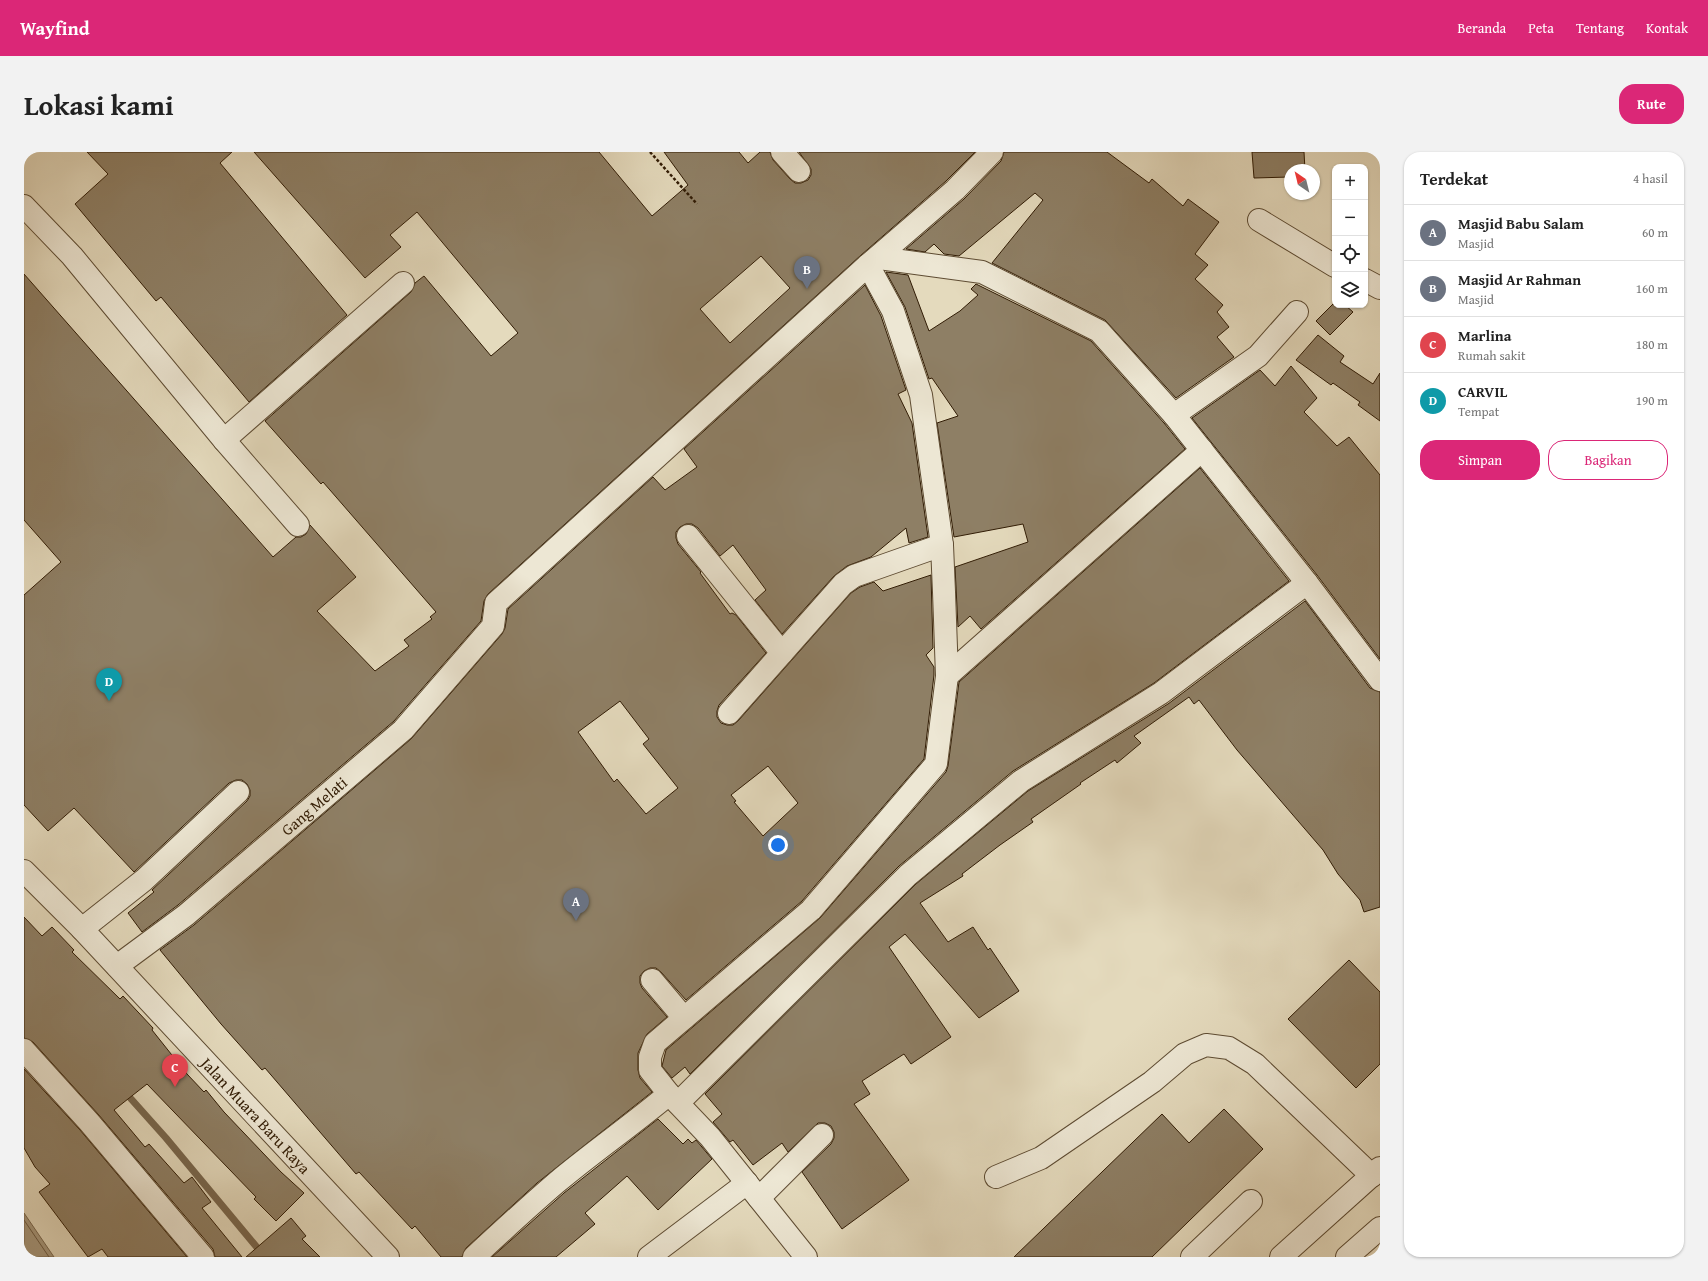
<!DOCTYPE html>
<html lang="id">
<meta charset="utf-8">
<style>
:root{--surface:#fff;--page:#f2f2f2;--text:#222;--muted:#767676;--line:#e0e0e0;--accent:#db2777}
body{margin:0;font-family:"Gentium Book Plus",serif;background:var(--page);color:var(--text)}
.controls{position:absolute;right:12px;top:12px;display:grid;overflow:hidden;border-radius:8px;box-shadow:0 1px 3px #0004}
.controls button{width:36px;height:36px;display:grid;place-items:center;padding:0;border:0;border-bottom:1px solid var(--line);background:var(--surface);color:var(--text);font:20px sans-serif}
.compass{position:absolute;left:1260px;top:12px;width:36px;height:36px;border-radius:50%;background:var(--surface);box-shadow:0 1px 3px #0004;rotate:325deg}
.you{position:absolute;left:754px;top:693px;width:14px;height:14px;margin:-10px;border:3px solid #fff;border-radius:50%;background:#1a73e8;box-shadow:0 0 0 6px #1a73e833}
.badge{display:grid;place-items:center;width:26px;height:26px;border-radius:50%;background:var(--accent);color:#fff;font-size:13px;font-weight:700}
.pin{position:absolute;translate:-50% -33px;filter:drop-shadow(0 1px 2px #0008)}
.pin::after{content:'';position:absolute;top:21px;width:14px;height:12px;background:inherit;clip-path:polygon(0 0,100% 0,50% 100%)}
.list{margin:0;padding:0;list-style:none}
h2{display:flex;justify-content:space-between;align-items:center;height:52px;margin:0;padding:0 16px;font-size:17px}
h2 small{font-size:13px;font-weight:400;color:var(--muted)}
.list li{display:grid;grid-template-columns:26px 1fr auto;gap:12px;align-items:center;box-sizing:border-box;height:56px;padding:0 16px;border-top:1px solid var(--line)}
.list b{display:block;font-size:15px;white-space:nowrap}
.list p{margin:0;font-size:13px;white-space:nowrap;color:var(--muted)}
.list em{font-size:13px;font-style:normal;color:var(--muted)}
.actions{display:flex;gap:8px;padding:12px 16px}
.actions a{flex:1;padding:9px 0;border:1px solid var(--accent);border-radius:16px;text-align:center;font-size:14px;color:var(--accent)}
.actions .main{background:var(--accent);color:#fff}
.icon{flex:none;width:22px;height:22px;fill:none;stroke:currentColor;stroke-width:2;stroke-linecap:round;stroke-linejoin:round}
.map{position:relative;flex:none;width:1356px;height:1105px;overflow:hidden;border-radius:16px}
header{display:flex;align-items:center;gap:24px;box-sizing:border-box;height:56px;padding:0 20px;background:var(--accent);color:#fff}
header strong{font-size:19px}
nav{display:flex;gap:22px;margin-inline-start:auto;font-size:14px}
.intro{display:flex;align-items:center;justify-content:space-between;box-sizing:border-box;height:96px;padding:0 24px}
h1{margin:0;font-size:28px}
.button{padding:10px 18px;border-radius:16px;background:var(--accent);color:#fff;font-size:14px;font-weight:700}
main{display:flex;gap:24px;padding:0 24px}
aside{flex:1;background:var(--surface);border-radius:16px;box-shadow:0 1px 3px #0004}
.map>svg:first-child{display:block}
.water{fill:#a7997e;stroke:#78674e}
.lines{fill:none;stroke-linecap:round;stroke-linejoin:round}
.shore{stroke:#6c5a42;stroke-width:1}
.stream{stroke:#78674e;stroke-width:7}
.building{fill:#8e7f65;stroke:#311c05;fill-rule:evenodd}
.minor-casing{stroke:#5e4c33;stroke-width:24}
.path{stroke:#311c05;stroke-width:2.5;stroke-dasharray:3 2;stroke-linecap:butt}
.minor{stroke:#ede7d4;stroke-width:22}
.labels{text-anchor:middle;stroke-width:3;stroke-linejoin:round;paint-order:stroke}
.street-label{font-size:16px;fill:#311c05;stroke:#ede7d4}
</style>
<header>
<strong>Wayfind</strong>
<nav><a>Beranda</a><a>Peta</a><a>Tentang</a><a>Kontak</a></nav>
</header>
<div class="intro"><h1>Lokasi kami</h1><a class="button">Rute</a></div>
<main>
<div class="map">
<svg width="1356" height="1105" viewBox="0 0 1356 1105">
<rect width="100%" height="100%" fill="#e4dabd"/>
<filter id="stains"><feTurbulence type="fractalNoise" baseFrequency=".005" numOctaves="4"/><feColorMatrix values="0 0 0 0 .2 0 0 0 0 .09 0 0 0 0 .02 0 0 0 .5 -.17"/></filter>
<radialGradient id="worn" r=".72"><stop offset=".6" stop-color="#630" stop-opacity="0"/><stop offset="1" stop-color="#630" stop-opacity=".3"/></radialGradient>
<polygon class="water" points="0,1061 30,1105 0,1105"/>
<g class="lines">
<polyline class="shore" points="0,1068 25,1105"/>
<polyline class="stream" points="100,939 142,986 241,1105"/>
</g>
<g class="building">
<polygon points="63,0 208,0 196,11 323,163 225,250 137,145 132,149 51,52 84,22"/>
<path d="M 230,0 L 575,0 L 628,64 L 664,33 L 640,0 L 715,0 L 724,11 L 736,0 L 746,0 L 749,8 L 766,27 L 771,31 L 777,31 L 784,28 L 787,23 L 787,17 L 775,0 L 951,0 L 922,29 L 836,104 L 464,442 L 460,449 L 457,469 L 370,569 L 154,753 L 118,780 L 104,761 L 130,740 L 128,738 L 223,649 L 226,644 L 226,638 L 223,632 L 218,628 L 212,628 L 205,631 L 110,720 L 50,656 L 24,679 L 0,653 L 0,443 L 37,410 L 0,368 L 0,122 L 249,405 L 272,385 L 277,385 L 282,382 L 286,373 L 332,425 L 293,459 L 351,519 L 385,494 L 380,488 L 408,467 L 406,465 L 412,460 L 299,330 L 297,332 L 241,269 L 387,140 L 391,131 L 400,124 L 467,204 L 494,181 L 393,60 L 366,83 L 377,95 L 341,126 ZM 737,104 L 766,136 L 706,191 L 676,157 Z"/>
<polygon points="980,0 1083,0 1125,31 1128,27 1159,54 1164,47 1195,70 1171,102 1184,113 1171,127 1199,153 1193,160 1205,175 1193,185 1210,205 1152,246 1081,168 968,111 1019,48 1011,41 935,104 920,102 910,92 901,100 882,97 940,47 977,9"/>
<polygon points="1228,0 1280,0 1281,18 1266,18 1266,25 1230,26"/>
<polygon points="862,120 884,123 905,179 936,159 954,143 947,137 952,132 1067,189 1140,271 1161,297 957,477 946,464 934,475 931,415 1004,390 999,372 930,385 913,271 934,264 908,226 905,227 881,155"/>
<path d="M 841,133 L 857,164 L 882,238 L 874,242 L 888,271 L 904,385 L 885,391 L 882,376 L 847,405 L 823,414 L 810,424 L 758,482 L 731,448 L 742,438 L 709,393 L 696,404 L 674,376 L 668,372 L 662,372 L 656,375 L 652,380 L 652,386 L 654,392 L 677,420 L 676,421 L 706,462 L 708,461 L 712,463 L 742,501 L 695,553 L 693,559 L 693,565 L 697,571 L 703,573 L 709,573 L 714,569 L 827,441 L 836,435 L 850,430 L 859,439 L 907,423 L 909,496 L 902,503 L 910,515 L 910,523 L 900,607 L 778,749 L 662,848 L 637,820 L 632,816 L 626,816 L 620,819 L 616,824 L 616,831 L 618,836 L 643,865 L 623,882 L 614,901 L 614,918 L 616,926 L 628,940 L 513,1031 L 442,1096 L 438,1105 L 417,1105 L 391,1074 L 388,1077 L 335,1020 L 332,1022 L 241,916 L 238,918 L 197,872 L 136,798 L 170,773 L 387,587 L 478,482 L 481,476 L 484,457 L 629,325 L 641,338 L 673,315 L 660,297 ZM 596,549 L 625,587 L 619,592 L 654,636 L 622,662 L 593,627 L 590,630 L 554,580 ZM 744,614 L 774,651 L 739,684 L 710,650 L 712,649 L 707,643 Z"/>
<polygon points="1311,150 1311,153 1321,153 1329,160 1306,183 1292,169"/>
<polygon points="1294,183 1320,204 1316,210 1349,232 1356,221 1356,269 1334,253 1336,250 1309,231 1307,233 1272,208"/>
<polygon points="1267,214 1293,246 1280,260 1313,294 1325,285 1356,323 1356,507 1293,423 1168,266 1236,218 1251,234"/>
<polygon points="1176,316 1265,429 1130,531 989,619 875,714 666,922 661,915 648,926 638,914 642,898 796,766 922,620 924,614 935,530"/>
<polygon points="1281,449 1346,536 1356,540 1356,755 1340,760 1336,748 1314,722 1299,698 1213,598 1175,548 1170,552 1165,545 1110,584 1117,591 1093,611 1091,608 1056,631 1057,632 1007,667 1009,670 976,693 938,722 939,724 896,751 924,790 949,775 964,798 966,796 995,839 955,866 881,782 865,795 927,885 887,912 880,902 838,929 846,942 830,952 885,1028 818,1077 778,1020 807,992 810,986 810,980 807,974 801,971 794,971 764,1000 758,991 729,1013 709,988 706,990 689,970 698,962 681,942 892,732 1004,639 1144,552"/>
<polygon points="0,765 18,784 28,775 50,798 48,800 96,847 99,844 129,876 128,878 163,922 180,940 182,938 200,960 257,1020 280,1041 252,1069 230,1047 232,1045 123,932 90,958 121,995 125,992 160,1031 168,1025 187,1050 178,1056 218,1105 191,1105 189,1097 74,962 9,890 0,886"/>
<polygon points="1325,808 1356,840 1356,912 1332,936 1264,867"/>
<polygon points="0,917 56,978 163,1105 84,1105 78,1097 64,1105 15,1040 26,1032 11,1015 0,996"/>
<polygon points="1200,957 1239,997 1128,1105 990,1105 1138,962 1165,991"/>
<polygon points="634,967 659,992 664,987 668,991 672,988 688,1007 634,1058 603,1024 561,1061 571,1072 532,1105 468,1105 540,1041"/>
<polygon points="267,1066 282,1084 278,1087 296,1105 222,1105"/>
</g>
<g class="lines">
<defs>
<g id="minor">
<polyline points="758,0 775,19"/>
<polyline points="0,54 48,104 200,288 274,373"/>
<polyline points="1235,68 1311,114"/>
<polyline points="855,106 958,120 1075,179 1150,263 1283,431 1356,528"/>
<polyline points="1341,128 1356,136"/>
<polyline points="1150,263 1234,204 1273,160"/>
<polyline points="200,288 379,131"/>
<polyline points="664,384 758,501"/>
<polyline points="923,524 1178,298"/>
<polyline points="705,561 819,432 830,424 918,393"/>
<path id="s1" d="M 0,719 L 58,777 L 364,1105"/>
<polyline points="58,777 120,728 214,640"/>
<path id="s2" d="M 93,814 L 162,763 L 379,578 L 469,474 L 472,451 L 844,113 L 931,38 L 968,0"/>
<polyline points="628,828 660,866"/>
<polyline points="0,898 65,970 179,1105"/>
<polyline points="654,951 884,723 997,629 1137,541 1283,431"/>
<polyline points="972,1025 1017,1006 1128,930 1161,902 1182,893 1205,896 1231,912 1348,1024"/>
<polyline points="735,1046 798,983"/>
<path d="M 450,1105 C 477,1080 504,1055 532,1031 C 569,1000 608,973 645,942"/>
<polyline points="625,1105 723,1031"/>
<polyline points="782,1105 686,985 645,942 626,918 626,905 631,891 787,758 912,612 923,524 920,440 918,393 897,243 869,159 844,113"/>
<polyline points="1168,1105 1227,1049"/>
<polyline points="1257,1105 1356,1016"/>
<polyline points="1323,1105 1356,1076"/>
</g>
</defs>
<use href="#minor" class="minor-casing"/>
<polyline class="path" points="626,0 673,52"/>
<use href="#minor" class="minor"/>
</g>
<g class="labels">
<g class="street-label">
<text dy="6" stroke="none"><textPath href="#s2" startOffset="254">Gang Melati</textPath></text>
<text dy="6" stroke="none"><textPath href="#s1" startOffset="337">Jalan Muara Baru Raya</textPath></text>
</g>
</g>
<rect width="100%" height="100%" filter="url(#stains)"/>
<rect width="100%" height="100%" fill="url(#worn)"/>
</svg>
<div class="controls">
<button>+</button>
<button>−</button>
<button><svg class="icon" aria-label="locate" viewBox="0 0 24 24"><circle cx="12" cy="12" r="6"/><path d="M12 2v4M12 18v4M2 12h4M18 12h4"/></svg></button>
<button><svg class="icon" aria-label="layers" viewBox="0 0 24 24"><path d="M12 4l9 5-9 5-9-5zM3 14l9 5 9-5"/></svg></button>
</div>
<svg class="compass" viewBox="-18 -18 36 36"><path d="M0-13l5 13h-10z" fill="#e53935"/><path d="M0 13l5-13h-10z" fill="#767676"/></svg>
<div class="you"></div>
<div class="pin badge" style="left:552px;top:769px;background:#6b7280">A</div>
<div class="pin badge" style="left:783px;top:137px;background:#6b7280">B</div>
<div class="pin badge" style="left:151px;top:935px;background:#e0444e">C</div>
<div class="pin badge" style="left:85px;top:549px;background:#0f9aa8">D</div>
</div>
<aside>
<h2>Terdekat<small>4 hasil</small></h2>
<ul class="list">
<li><span class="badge" style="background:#6b7280">A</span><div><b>Masjid Babu Salam</b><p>Masjid</p></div><em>60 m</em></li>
<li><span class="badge" style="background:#6b7280">B</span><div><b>Masjid Ar Rahman</b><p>Masjid</p></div><em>160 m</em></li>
<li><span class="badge" style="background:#e0444e">C</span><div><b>Marlina</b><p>Rumah sakit</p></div><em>180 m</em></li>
<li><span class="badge" style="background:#0f9aa8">D</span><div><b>CARVIL</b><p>Tempat</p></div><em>190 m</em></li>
</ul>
<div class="actions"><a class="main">Simpan</a><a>Bagikan</a></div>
</aside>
</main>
